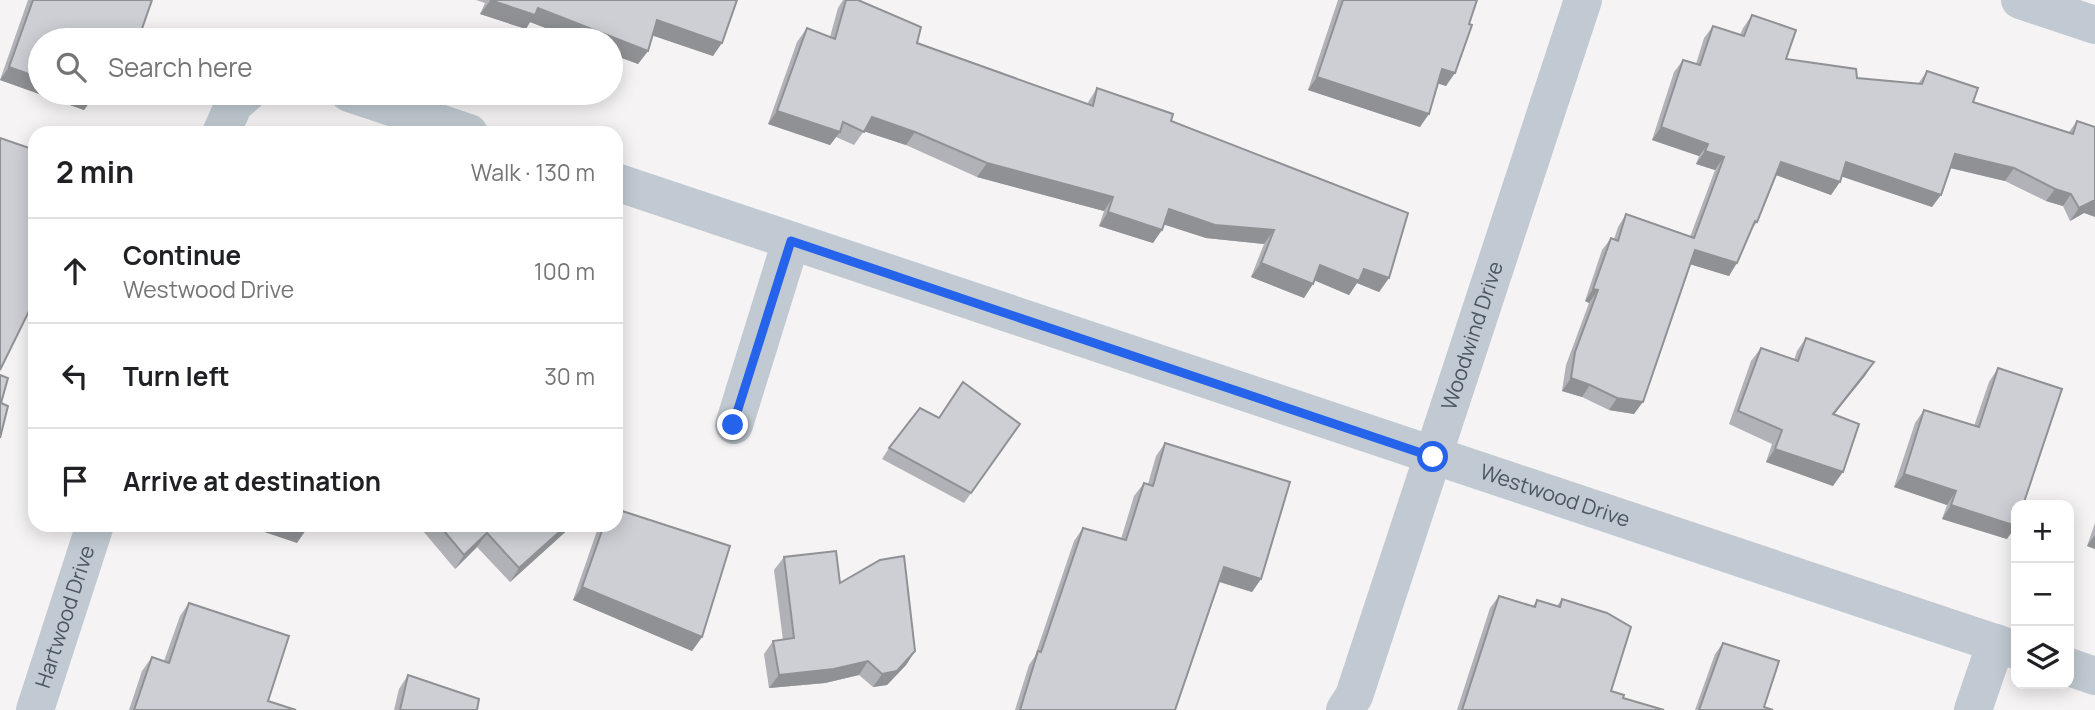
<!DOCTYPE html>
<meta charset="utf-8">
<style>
:root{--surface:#fff;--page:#f6f6f6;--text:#202124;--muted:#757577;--line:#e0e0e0}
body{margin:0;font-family:Manrope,sans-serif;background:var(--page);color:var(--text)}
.controls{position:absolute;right:21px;bottom:21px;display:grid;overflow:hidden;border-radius:14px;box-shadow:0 4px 18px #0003}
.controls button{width:63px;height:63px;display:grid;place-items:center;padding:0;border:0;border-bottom:2px solid var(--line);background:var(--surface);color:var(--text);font:35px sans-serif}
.stop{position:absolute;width:21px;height:21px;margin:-16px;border:5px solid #2563eb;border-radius:50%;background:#fff}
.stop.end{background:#2563eb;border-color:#fff;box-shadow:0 2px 7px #0008}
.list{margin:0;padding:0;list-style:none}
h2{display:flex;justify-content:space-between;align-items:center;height:91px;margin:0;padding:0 28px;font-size:30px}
h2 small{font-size:23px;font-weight:400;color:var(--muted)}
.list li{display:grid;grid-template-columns:46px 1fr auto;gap:21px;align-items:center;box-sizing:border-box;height:105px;padding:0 28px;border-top:2px solid var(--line)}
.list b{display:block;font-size:26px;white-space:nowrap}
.list p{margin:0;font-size:23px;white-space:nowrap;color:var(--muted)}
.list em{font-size:23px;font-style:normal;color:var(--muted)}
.icon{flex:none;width:38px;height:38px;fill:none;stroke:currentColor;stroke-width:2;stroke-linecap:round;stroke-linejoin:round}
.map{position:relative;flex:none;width:2095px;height:710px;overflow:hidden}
.search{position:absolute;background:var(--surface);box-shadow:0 4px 18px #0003;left:28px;top:28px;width:595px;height:77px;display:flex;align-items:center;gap:18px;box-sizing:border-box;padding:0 24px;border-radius:38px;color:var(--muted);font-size:26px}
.panel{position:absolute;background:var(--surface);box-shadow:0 4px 18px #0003;left:28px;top:126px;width:595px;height:406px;border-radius:21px}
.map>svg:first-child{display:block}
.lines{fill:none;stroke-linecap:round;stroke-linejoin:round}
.minor{stroke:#c1cad2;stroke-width:38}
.wall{fill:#b0b2b7}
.shaded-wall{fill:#909195}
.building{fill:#cdcfd5;stroke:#909195;stroke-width:2}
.route{stroke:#2563eb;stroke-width:9}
.labels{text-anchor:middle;stroke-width:6;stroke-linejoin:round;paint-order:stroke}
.street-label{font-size:21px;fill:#4a5661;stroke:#fff}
</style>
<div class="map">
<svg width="2095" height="710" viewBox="0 0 2095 710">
<rect width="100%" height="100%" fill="#f5f3f3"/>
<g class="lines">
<g class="minor">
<polyline points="2020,0 2095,25"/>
<polyline points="349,93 469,133"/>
<polyline points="221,133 234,104 247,93"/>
<path id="s1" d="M 616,182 L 2016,650"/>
<polyline points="734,425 791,241"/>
<polyline points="2069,667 2095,676"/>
<path id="s2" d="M 35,710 L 95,525"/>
<path id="s3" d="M 1345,710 L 1354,696 L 1583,0"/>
<polyline points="1973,710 1996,643"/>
</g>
</g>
<g class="wall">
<polygon points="28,0 152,0 40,40 94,96 84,110 0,80"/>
<polygon points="476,0 737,0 713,56 652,35 648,51 638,64 611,54 611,40 577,40 530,22 526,29 480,14 485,3"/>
<polygon points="843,0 858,0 917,43 1087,104 1097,88 1171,121 1389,278 1379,292 1357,283 1349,295 1315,280 1304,298 1251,277 1264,244 1206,238 1164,224 1153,243 1099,226 1104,211 977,177 906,145 864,131 854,145 836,137 830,145 768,124 797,42 807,28 830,37 838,8"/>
<polygon points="1338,0 1477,0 1446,86 1438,83 1420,127 1308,90"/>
<polygon points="1752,15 1786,59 1857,78 1918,84 1927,71 1973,102 2069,132 2077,121 2084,213 2070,221 2063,206 2046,201 2005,181 1950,168 1932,207 1842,176 1831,195 1776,175 1757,222 1751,230 1729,276 1690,264 1634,414 1609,410 1582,397 1562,391 1566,365 1589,303 1585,301 1602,250 1611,238 1614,239 1618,227 1626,214 1690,237 1715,170 1696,164 1699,156 1652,140 1674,72 1683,60 1696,64 1704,38 1713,26 1740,35 1743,28"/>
<polygon points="1806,338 1874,362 1834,415 1833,486 1766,462 1772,444 1729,424 1751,361 1761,348 1794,360 1797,351"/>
<polygon points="1998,368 2007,539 1942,519 1947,505 1894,487 1915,423 1924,410 1974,426 1989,382"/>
<polygon points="939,418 1020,424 964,503 882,459 889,448"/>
<polygon points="1165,443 1261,579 1252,592 1219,582 1175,710 1015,710 1029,665 1035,656 1074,541 1083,528 1121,539 1134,496 1144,483 1148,484 1156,456"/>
<polygon points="2095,523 2095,549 2087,546"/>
<polygon points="418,525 573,525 510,582 477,547 455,569"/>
<polygon points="599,525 616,525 702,637 692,651 573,600"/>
<polygon points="784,557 840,583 915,651 906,665 887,685 873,687 859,675 825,683 769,688 764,654 773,641 783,640 774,570"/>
<polygon points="1499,596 1533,606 1537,600 1557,606 1562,599 1611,691 1623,698 1664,710 1457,710 1490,608"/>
<polygon points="189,603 268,701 296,710 129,710 142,671 152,657 164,661 180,616"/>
<polygon points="1723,643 1764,707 1773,710 1695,710 1715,654"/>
<polygon points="408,675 477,710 394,710 399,689"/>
</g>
<g class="shaded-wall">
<polygon points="490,1 538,8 648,51 638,64 611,54 611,40 577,40 530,22 526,29 480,14"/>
<polygon points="657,20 722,43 713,56 648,34"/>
<polygon points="9,67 40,78 40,93 83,93 94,96 84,110 0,80"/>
<polygon points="1442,69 1455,73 1446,86 1433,82"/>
<polygon points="1317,77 1429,114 1420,127 1308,90"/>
<polygon points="777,111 840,132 830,145 768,124"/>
<polygon points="872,117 915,132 906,145 863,131"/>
<polygon points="1661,127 1708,144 1699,156 1652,140"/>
<polygon points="1705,151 1724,157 1715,170 1696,164"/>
<polygon points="1955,154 2014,168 2005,181 1946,167"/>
<polygon points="1781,162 1840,182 1831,195 1773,174"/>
<polygon points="1846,162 1941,195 1932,207 1837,175"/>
<polygon points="987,163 1113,197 1104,211 977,177"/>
<polygon points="2055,189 2071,194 2063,206 2046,201"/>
<polygon points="2093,201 2095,201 2095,217 2084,213 2070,221 2079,208"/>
<polygon points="1169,209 1274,230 1264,244 1206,238 1159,223"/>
<polygon points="1108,212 1162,230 1153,243 1099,226"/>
<polygon points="1695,250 1737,263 1729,276 1686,263"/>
<polygon points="1261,263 1313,284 1304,298 1251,277"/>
<polygon points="1320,265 1364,269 1389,278 1379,292 1357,283 1349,295 1311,279"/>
<polygon points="1593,289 1598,290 1589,303 1585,301"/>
<polygon points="1874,362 1865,376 1823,428 1833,414"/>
<polygon points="1571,378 1590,385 1582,397 1562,391"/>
<polygon points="1617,398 1643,402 1634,414 1609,410"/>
<polygon points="1775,449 1843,472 1833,486 1766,462"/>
<polygon points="1904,474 1956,491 1947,505 1894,487"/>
<polygon points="1951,505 2016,526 2007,539 1942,519"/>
<polygon points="244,525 292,525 306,530 297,543"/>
<polygon points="567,525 573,525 510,582 519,568"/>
<polygon points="487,533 477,547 455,569 464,555"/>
<polygon points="2094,536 2095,536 2095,549 2087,546"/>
<polygon points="1224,567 1261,579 1252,592 1214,580"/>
<polygon points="582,587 702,637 692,651 573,600"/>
<polygon points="915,651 906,665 887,685 873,687 882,674"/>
<polygon points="868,661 859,675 825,683 769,688 779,675"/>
</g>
<g class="building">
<polygon points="33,0 152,0 138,40 120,40 117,39 117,40 40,40 40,78 9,67"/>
<polygon points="490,0 737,0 722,43 657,20 648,51 538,8 535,15"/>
<polygon points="846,0 858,0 921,27 917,43 1093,106 1097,88 1173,114 1171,121 1408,213 1389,278 1364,269 1359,281 1320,265 1313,284 1261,263 1274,230 1215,225 1169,209 1162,230 1108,212 1113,197 987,163 915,132 872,117 864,132 843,122 840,132 777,111 807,28 835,39"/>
<polygon points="1343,0 1477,0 1469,24 1472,25 1455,73 1442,69 1429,114 1317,77"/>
<polygon points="1752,15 1796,30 1786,59 1856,69 1857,78 1922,84 1927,71 1978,88 1973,102 2073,134 2077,121 2095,127 2095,201 2093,201 2079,208 2071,194 2055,189 2014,168 1955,154 1941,195 1846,162 1840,182 1781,162 1757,222 1755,221 1737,263 1695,250 1643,402 1617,398 1590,385 1571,378 1575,352 1598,290 1593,289 1611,238 1618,241 1626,214 1694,238 1724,157 1705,151 1708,144 1661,127 1683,60 1700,65 1713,26 1744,36"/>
<polygon points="83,93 94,93 94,96"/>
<polygon points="0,138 35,150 35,299 0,370"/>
<polygon points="1806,338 1874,362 1833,414 1859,424 1843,472 1775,449 1782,430 1738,411 1761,348 1798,361"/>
<polygon points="1998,368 2062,389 2023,505 2016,505 2016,526 1951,505 1956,491 1904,474 1924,410 1979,427"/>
<polygon points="0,375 8,378 1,403 8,406 0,438"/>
<polygon points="963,382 1020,424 971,493 889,448 920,408 939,418"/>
<polygon points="1165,443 1290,482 1261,579 1224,567 1175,710 1020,710 1038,651 1041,652 1083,528 1126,540 1144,483 1153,486"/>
<polygon points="616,509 730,546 702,637 582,587 604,525 616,525"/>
<polygon points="292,525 308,525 306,530"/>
<polygon points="439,525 567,525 519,568 487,533 464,555"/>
<polygon points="836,551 840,583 880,560 904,556 915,651 897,671 882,674 868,661 834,669 779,675 773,641 794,638 784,557"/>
<polygon points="1499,596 1535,607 1537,600 1560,607 1562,599 1607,613 1631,627 1611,691 1624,695 1623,698 1664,710 1462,710"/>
<polygon points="189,603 289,636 268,701 296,710 134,710 152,657 169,663"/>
<polygon points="1723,643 1779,661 1764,707 1773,710 1699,710"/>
<polygon points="408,675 479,699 477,710 400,710"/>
</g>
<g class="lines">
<polyline class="route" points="733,425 791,241 1433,457"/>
</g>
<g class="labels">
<g class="street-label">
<text dy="7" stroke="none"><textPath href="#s3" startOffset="396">Woodwind Drive</textPath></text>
<text dy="7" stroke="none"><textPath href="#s1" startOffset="990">Westwood Drive</textPath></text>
<text dy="7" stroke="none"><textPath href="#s2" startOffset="98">Hartwood Drive</textPath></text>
</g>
</g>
</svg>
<div class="controls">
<button>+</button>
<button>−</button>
<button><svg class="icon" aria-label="layers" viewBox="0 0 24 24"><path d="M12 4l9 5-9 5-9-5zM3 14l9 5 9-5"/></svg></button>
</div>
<div class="stop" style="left:1433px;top:457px"></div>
<div class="stop end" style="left:733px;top:425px"></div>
<div class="search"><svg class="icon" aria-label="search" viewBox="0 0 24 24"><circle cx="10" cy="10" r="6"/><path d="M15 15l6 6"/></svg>Search here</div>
<section class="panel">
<h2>2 min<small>Walk · 130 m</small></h2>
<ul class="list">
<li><svg class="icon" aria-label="ahead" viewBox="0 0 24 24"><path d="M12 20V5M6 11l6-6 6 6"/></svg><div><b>Continue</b><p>Westwood Drive</p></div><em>100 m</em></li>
<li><svg class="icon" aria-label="left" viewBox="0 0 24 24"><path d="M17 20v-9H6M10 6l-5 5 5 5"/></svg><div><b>Turn left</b></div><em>30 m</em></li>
<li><svg class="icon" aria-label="arrive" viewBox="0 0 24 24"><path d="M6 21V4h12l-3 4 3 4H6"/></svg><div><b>Arrive at destination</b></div></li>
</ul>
</section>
</div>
